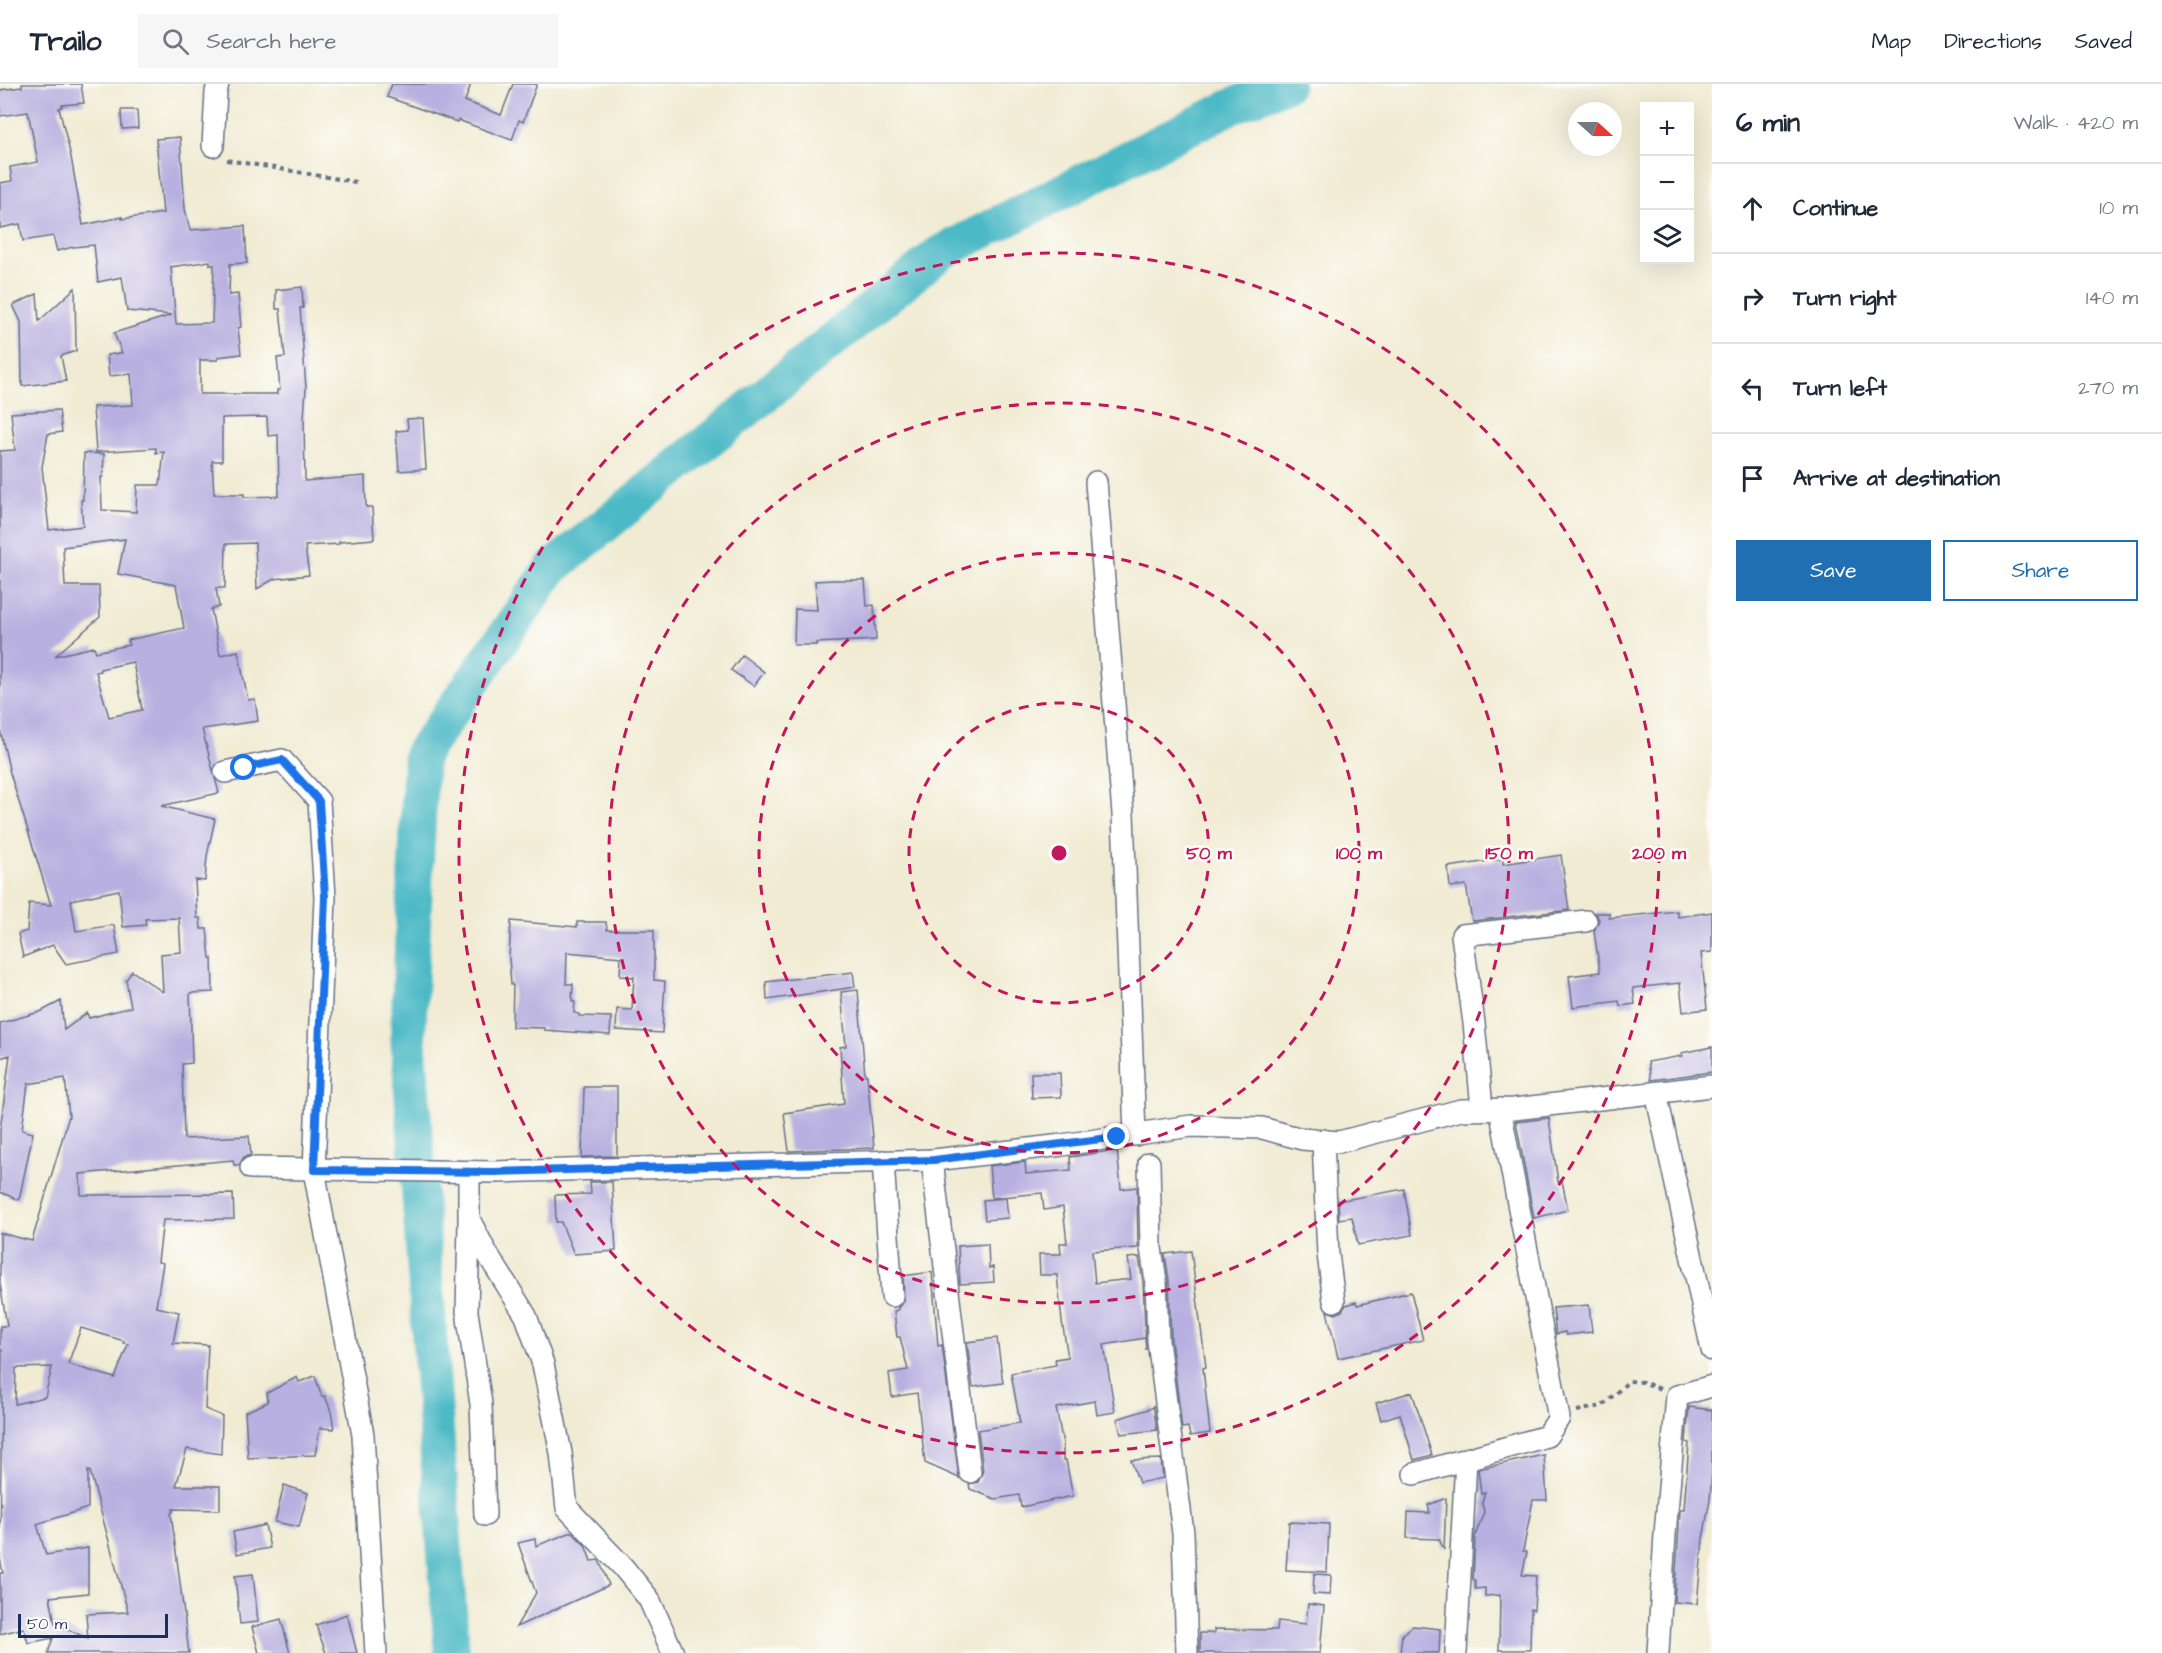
<!DOCTYPE html>
<meta charset="utf-8">
<style>
:root{--surface:#fff;--page:#f6f6f7;--text:#1f2937;--muted:#747a83;--line:#e0e1e3;--accent:#1f6fb2}
body{margin:0;font-family:"Architects Daughter",sans-serif;background:var(--page);color:var(--text)}
.controls{position:absolute;right:18px;top:18px;display:grid;overflow:hidden;border-radius:0px;box-shadow:0 6px 24px #0002}
.controls button{width:54px;height:54px;display:grid;place-items:center;padding:0;border:0;border-bottom:2px solid var(--line);background:var(--surface);color:var(--text);font:30px sans-serif}
.compass{position:absolute;left:1568px;top:18px;width:54px;height:54px;border-radius:50%;background:var(--surface);box-shadow:0 6px 24px #0002;rotate:111deg}
.scale{position:absolute;left:18px;bottom:15px;width:150px;box-sizing:border-box;padding-left:6px;border:3px solid #1b2f5e;border-top:0;font-size:16px;line-height:21px;white-space:nowrap;color:#1b2f5e;-webkit-text-stroke:4px #fdfcf7;paint-order:stroke}
.stop{position:absolute;width:18px;height:18px;margin:-14px;border:4px solid #1a73e8;border-radius:50%;background:#fff}
.stop.end{background:#1a73e8;border-color:#fff;box-shadow:0 2px 6px #0008}
.list{margin:0;padding:0;list-style:none}
h2{display:flex;justify-content:space-between;align-items:center;height:78px;margin:0;padding:0 24px;font-size:26px}
h2 small{font-size:20px;font-weight:400;color:var(--muted)}
.list li{display:grid;grid-template-columns:39px 1fr auto;gap:18px;align-items:center;box-sizing:border-box;height:90px;padding:0 24px;border-top:2px solid var(--line)}
.list b{display:block;font-size:22px;white-space:nowrap}
.list em{font-size:20px;font-style:normal;color:var(--muted)}
.actions{display:flex;gap:12px;padding:18px 24px}
.actions a{flex:1;padding:14px 0;border:2px solid var(--accent);border-radius:0px;text-align:center;font-size:21px;color:var(--accent)}
.actions .main{background:var(--accent);color:#fff}
.icon{flex:none;width:33px;height:33px;fill:none;stroke:currentColor;stroke-width:2;stroke-linecap:round;stroke-linejoin:round}
.map{position:relative;flex:none;width:1712px;height:1569px;overflow:hidden}
header{display:flex;align-items:center;gap:36px;box-sizing:border-box;height:84px;padding:0 30px;background:var(--surface);border-bottom:2px solid var(--line)}
header strong{font-size:28px}
nav{display:flex;gap:33px;margin-inline-start:auto;font-size:21px}
.search{width:420px;height:54px;background:var(--page);display:flex;align-items:center;gap:15px;box-sizing:border-box;padding:0 21px;border-radius:0px;color:var(--muted);font-size:22px}
main{display:flex}
aside{flex:1;background:var(--surface)}
.map>svg:first-child{display:block}
.lines{fill:none;stroke-linecap:round;stroke-linejoin:round}
.river{stroke:#4cb9c6;stroke-width:36}
.building{fill:#b8b0e0;fill-rule:evenodd}
.street-casing{stroke:#667187;stroke-width:24}
.path{stroke:#667187;stroke-width:4;stroke-dasharray:4.5 4.5;stroke-linecap:butt}
.street{stroke:#fff;stroke-width:21}
.route{stroke:#1a73e8;stroke-width:8}
.ring{fill:none;stroke:#c2185b;stroke-width:3;stroke-dasharray:10 8}
.centre{fill:#c2185b;stroke:#fdfcf7;stroke-width:3}
.ring-label{font-size:18px;text-anchor:middle;font-weight:bold;fill:#c2185b;stroke:#fdfcf7;stroke-width:5;stroke-linejoin:round;paint-order:stroke}
</style>
<header>
<strong>Trailo</strong>
<div class="search"><svg class="icon" aria-label="search" viewBox="0 0 24 24"><circle cx="10" cy="10" r="6"/><path d="M15 15l6 6"/></svg>Search here</div>
<nav><a>Map</a><a>Directions</a><a>Saved</a></nav>
</header>
<main>
<div class="map">
<svg width="1712" height="1569" viewBox="0 0 1712 1569">
<rect width="100%" height="100%" fill="#fdfcf7"/>
<filter id="ink" filterUnits="userSpaceOnUse"><feTurbulence type="fractalNoise" baseFrequency=".0167" numOctaves="2"/><feDisplacementMap in="SourceGraphic" scale="12" xChannelSelector="R" yChannelSelector="G"/><feConvolveMatrix kernelMatrix="1 2 1 2 8 2 1 2 1" color-interpolation-filters="sRGB"/></filter>
<filter id="wash" filterUnits="userSpaceOnUse"><feTurbulence type="fractalNoise" baseFrequency=".008" numOctaves="4" result="noise"/><feDisplacementMap in="SourceGraphic" scale="24" xChannelSelector="R" yChannelSelector="G"/><feGaussianBlur stdDeviation="1.35" result="paint"/><feColorMatrix in="noise" values="0 0 0 0 0 0 0 0 0 0 0 0 0 0 0 0 0 1.4 0 .05"/><feComposite in="paint" operator="in"/></filter>
<g filter="url(#wash)">
<rect width="100%" height="100%" fill="#f1ebd3"/>
<g class="lines">
<polyline class="river" points="452,1569 408,951 421,671 552,484 940,169 1228,24 1286,0"/>
</g>
<g id="blocks">
<g class="building">
<path d="M 22,0 L 81,0 L 84,19 L 62,21 L 62,23 L 59,24 L 71,73 L 83,141 L 122,133 L 122,135 L 163,129 L 156,55 L 180,53 L 185,125 L 190,146 L 245,142 L 247,179 L 230,180 L 229,211 L 238,210 L 241,243 L 238,244 L 241,270 L 218,273 L 218,276 L 200,276 L 200,310 L 277,310 L 277,306 L 280,306 L 277,274 L 285,273 L 280,225 L 276,225 L 276,206 L 302,203 L 303,224 L 300,224 L 306,304 L 304,335 L 305,397 L 365,392 L 366,423 L 372,423 L 374,455 L 339,458 L 339,460 L 305,462 L 309,491 L 274,495 L 257,505 L 255,459 L 226,460 L 225,504 L 216,504 L 219,523 L 211,525 L 220,571 L 238,567 L 248,616 L 255,615 L 258,637 L 202,645 L 219,709 L 161,722 L 215,735 L 207,772 L 205,797 L 195,796 L 197,834 L 200,834 L 201,845 L 207,845 L 210,874 L 212,874 L 213,908 L 190,909 L 192,979 L 182,980 L 184,1055 L 249,1052 L 251,1071 L 244,1073 L 239,1081 L 234,1081 L 233,1076 L 80,1090 L 81,1111 L 233,1110 L 234,1135 L 163,1136 L 158,1178 L 163,1179 L 156,1223 L 179,1228 L 173,1259 L 208,1261 L 205,1325 L 222,1332 L 221,1370 L 187,1365 L 176,1402 L 220,1402 L 220,1426 L 173,1425 L 173,1428 L 171,1429 L 189,1569 L 48,1569 L 53,1554 L 28,1559 L 24,1544 L 0,1550 L 0,1489 L 3,1489 L 0,1474 L 2,1266 L 0,1266 L 0,1242 L 7,1242 L 0,1199 L 0,1149 L 32,1157 L 69,1032 L 65,994 L 28,1000 L 22,1046 L 33,1049 L 19,1116 L 0,1108 L 0,1046 L 10,971 L 0,974 L 0,939 L 40,928 L 61,917 L 64,946 L 87,929 L 89,934 L 131,923 L 126,896 L 132,887 L 163,908 L 161,870 L 181,868 L 179,834 L 145,835 L 146,841 L 123,843 L 119,806 L 71,816 L 76,847 L 114,841 L 119,870 L 66,880 L 53,861 L 23,873 L 18,850 L 27,847 L 29,819 L 51,821 L 10,689 L 0,645 L 0,367 L 15,366 L 11,329 L 59,326 L 62,348 L 48,350 L 42,383 L 49,446 L 83,442 L 81,416 L 83,416 L 84,369 L 104,370 L 103,393 L 101,393 L 102,426 L 136,428 L 137,401 L 160,401 L 164,368 L 156,369 L 156,364 L 96,368 L 93,323 L 133,321 L 131,290 L 109,292 L 107,271 L 122,269 L 114,249 L 172,231 L 127,227 L 122,193 L 98,198 L 94,161 L 73,163 L 57,167 L 53,152 L 23,157 L 20,140 L 0,144 L 0,99 L 12,97 L 10,83 L 38,78 L 28,28 L 0,32 L 0,6 L 22,3 ZM 210,177 L 210,181 L 214,181 L 212,239 L 176,240 L 171,183 ZM 267,333 L 268,352 L 278,351 L 279,412 L 244,413 L 244,410 L 214,410 L 212,377 L 222,377 L 222,334 ZM 125,455 L 118,490 L 176,501 L 184,544 L 128,556 L 129,561 L 96,568 L 94,563 L 55,572 L 100,533 L 99,502 L 65,502 L 63,463 ZM 133,578 L 142,626 L 109,633 L 96,588 L 101,587 L 100,585 ZM 81,1244 L 124,1257 L 123,1259 L 128,1260 L 115,1294 L 68,1280 ZM 52,1283 L 45,1313 L 15,1320 L 16,1284 ZM 88,1387 L 90,1387 L 128,1528 L 86,1530 L 88,1555 L 55,1539 L 50,1513 L 88,1509 L 88,1464 L 46,1471 L 37,1440 L 88,1424 Z"/>
<polygon points="392,0 471,0 465,17 501,31 513,0 537,0 523,38 519,36 512,56 458,36 457,38 387,13"/>
<polygon points="121,26 137,26 138,44 122,45"/>
<polygon points="75,204 76,267 61,272 66,297 22,302 21,238 13,221 37,210 39,237"/>
<polygon points="423,334 426,385 399,387 396,347 408,346 407,335"/>
<polygon points="833,496 865,496 867,522 874,521 876,556 816,559 816,561 794,561 795,525 817,526 815,497"/>
<polygon points="742,571 764,588 754,602 731,586"/>
<polygon points="1561,771 1569,826 1472,837 1466,801 1450,803 1448,783 1503,775 1503,780"/>
<polygon points="1677,827 1678,833 1712,828 1712,868 1701,869 1707,925 1683,928 1680,899 1633,904 1635,920 1620,922 1619,917 1573,923 1569,892 1600,888 1594,847 1599,836 1596,829 1609,829 1609,834"/>
<polygon points="511,837 577,843 577,838 606,838 607,846 654,846 654,896 665,897 662,949 616,946 617,925 632,926 634,893 620,892 621,873 567,868 566,900 573,900 572,917 575,918 574,929 579,930 579,932 611,933 610,951 544,946 544,944 512,943 513,901 511,901 509,874"/>
<polygon points="853,888 855,903 767,916 766,898"/>
<polygon points="858,906 865,991 867,991 874,1064 789,1067 784,1029 844,1020 840,963 846,962 841,908"/>
<polygon points="1712,963 1712,988 1651,996 1648,978 1682,972 1681,969"/>
<polygon points="1031,989 1060,989 1061,1013 1032,1014"/>
<polygon points="584,1003 617,1003 617,1072 582,1073"/>
<polygon points="1549,1034 1558,1098 1562,1097 1568,1126 1534,1134 1516,1038"/>
<polygon points="1117,1066 1121,1105 1137,1103 1138,1164 1092,1167 1095,1199 1131,1195 1128,1174 1139,1173 1143,1198 1146,1266 1145,1254 1104,1261 1115,1328 1097,1331 1095,1317 1056,1324 1063,1360 1063,1376 1066,1376 1073,1412 1021,1423 1019,1411 995,1415 970,1405 969,1400 978,1398 983,1387 978,1346 1020,1339 1011,1289 1056,1281 1055,1275 1068,1273 1062,1237 1057,1191 1040,1191 1039,1170 1061,1170 1060,1159 1067,1159 1063,1123 1044,1126 1042,1109 992,1114 989,1082 1025,1078 1026,1090 1071,1086 1070,1073"/>
<polygon points="590,1098 612,1098 616,1167 574,1170 561,1138 556,1138 555,1111 591,1110"/>
<polygon points="1404,1105 1412,1151 1358,1161 1352,1133 1339,1135 1338,1117"/>
<polygon points="1006,1114 1008,1134 985,1136 983,1116"/>
<polygon points="988,1160 989,1184 993,1183 994,1198 960,1200 958,1162"/>
<polygon points="1191,1167 1206,1283 1203,1284 1210,1349 1190,1352 1188,1343 1182,1344 1171,1256 1169,1196 1165,1170"/>
<polygon points="932,1188 938,1262 942,1261 959,1394 925,1379 917,1309 892,1313 889,1289 908,1286 900,1253 897,1253 894,1227 898,1226 898,1223 901,1222 904,1217 903,1192"/>
<polygon points="1411,1208 1423,1256 1338,1274 1327,1227 1336,1230 1342,1227 1346,1221 1356,1218 1357,1221"/>
<polygon points="1589,1221 1592,1248 1566,1251 1565,1248 1556,1250 1553,1224"/>
<polygon points="997,1254 1003,1299 973,1303 967,1258"/>
<polygon points="315,1292 322,1313 325,1312 331,1327 334,1345 320,1344 315,1371 248,1374 245,1328 268,1318 267,1309 297,1293 299,1298"/>
<polygon points="1412,1308 1432,1371 1414,1376 1400,1330 1381,1336 1376,1319"/>
<polygon points="1153,1321 1157,1346 1121,1350 1117,1335 1152,1324"/>
<polygon points="1689,1323 1712,1326 1712,1387 1710,1416 1703,1455 1697,1520 1674,1518 1680,1426 1684,1426 1689,1359 1686,1358"/>
<polygon points="1544,1371 1547,1416 1533,1416 1523,1467 1527,1468 1522,1491 1536,1492 1534,1526 1531,1525 1530,1566 1499,1566 1500,1511 1485,1512 1485,1504 1475,1505 1475,1496 1473,1495 1475,1452 1484,1428 1482,1419 1485,1408 1481,1410 1478,1385"/>
<polygon points="1161,1375 1163,1394 1139,1399 1131,1376"/>
<polygon points="284,1401 308,1409 299,1443 275,1438"/>
<polygon points="1446,1414 1444,1466 1439,1455 1407,1454 1408,1428 1430,1429 1428,1421"/>
<polygon points="1289,1438 1329,1440 1327,1488 1286,1486"/>
<polygon points="265,1441 270,1464 237,1470 233,1448"/>
<polygon points="572,1448 585,1461 591,1477 599,1476 609,1501 516,1543 536,1509 518,1459 535,1455 536,1462"/>
<polygon points="253,1490 258,1538 240,1540 235,1492"/>
<polygon points="1314,1490 1331,1491 1330,1511 1313,1510"/>
<polygon points="1308,1520 1324,1522 1320,1569 1200,1569 1200,1549 1214,1549 1214,1545 1277,1546 1278,1537 1306,1540"/>
<polygon points="347,1530 357,1569 326,1569 316,1541"/>
<polygon points="281,1535 290,1569 259,1569 252,1543"/>
<polygon points="1413,1542 1440,1545 1439,1569 1400,1569 1402,1551"/>
</g>
</g>
</g>
<g filter="url(#ink)">
<use href="#blocks" fill-opacity="0" stroke="#667187" stroke-width="1.5"/>
<g class="lines">
<defs>
<g id="street">
<polyline points="213,62 216,8 218,0"/>
<polyline points="1096,398 1123,730 1135,1051"/>
<polyline points="225,688 282,676 319,717 325,813 314,1086 363,1351 376,1569"/>
<polyline points="1656,1009 1712,1266"/>
<polyline points="1482,1024 1474,939 1462,851 1586,837"/>
<polyline points="1323,1056 1328,1170 1334,1217"/>
<polyline points="932,1076 970,1388"/>
<polyline points="883,1077 892,1212"/>
<polyline points="1149,1079 1151,1164 1156,1197 1158,1257 1183,1449 1187,1569"/>
<polyline points="251,1084 494,1088 934,1076 1062,1061 1191,1042 1262,1044 1302,1055 1339,1058 1461,1026 1514,1025 1712,1002"/>
<polyline points="469,1088 469,1135 485,1166 526,1232 543,1280 561,1369 567,1424 623,1483 649,1515 673,1569"/>
<polyline points="469,1139 467,1228 481,1320 485,1431"/>
<polyline points="1414,1390 1547,1352 1559,1334 1500,1025"/>
<polyline points="1456,1569 1466,1375"/>
<polyline points="1658,1569 1665,1450 1677,1312 1712,1302"/>
</g>
</defs>
<use href="#street" class="street-casing"/>
<g class="path">
<polyline points="227,76 356,98"/>
<polyline points="1577,1327 1602,1322 1629,1297 1643,1298 1660,1305"/>
</g>
<use href="#street" class="street"/>
</g>
</g>
<g class="lines" filter="url(#ink)">
<polyline class="route" points="244,684 282,676 319,717 325,813 314,1086 494,1088 934,1076 1117,1053"/>
</g>
<g class="ring">
<circle cx="1059" cy="769" r="150"/>
<circle cx="1059" cy="769" r="300"/>
<circle cx="1059" cy="769" r="450"/>
<circle cx="1059" cy="769" r="600"/>
</g>
<circle cx="1059" cy="769" r="9" class="centre"/>
<g class="ring-label">
<text x="1209" y="775">50 m</text>
<text x="1359" y="775">100 m</text>
<text x="1509" y="775">150 m</text>
<text x="1659" y="775">200 m</text>
</g>
</svg>
<div class="controls">
<button>+</button>
<button>−</button>
<button><svg class="icon" aria-label="layers" viewBox="0 0 24 24"><path d="M12 4l9 5-9 5-9-5zM3 14l9 5 9-5"/></svg></button>
</div>
<svg class="compass" viewBox="-18 -18 36 36"><path d="M0-13l5 13h-10z" fill="#e53935"/><path d="M0 13l5-13h-10z" fill="#747a83"/></svg>
<div class="scale">50 m</div>
<div class="stop" style="left:244px;top:684px"></div>
<div class="stop end" style="left:1117px;top:1053px"></div>
</div>
<aside>
<h2>6 min<small>Walk · 420 m</small></h2>
<ul class="list">
<li><svg class="icon" aria-label="ahead" viewBox="0 0 24 24"><path d="M12 20V5M6 11l6-6 6 6"/></svg><div><b>Continue</b></div><em>10 m</em></li>
<li><svg class="icon" aria-label="right" viewBox="0 0 24 24"><path d="M7 20v-9h11M14 6l5 5-5 5"/></svg><div><b>Turn right</b></div><em>140 m</em></li>
<li><svg class="icon" aria-label="left" viewBox="0 0 24 24"><path d="M17 20v-9H6M10 6l-5 5 5 5"/></svg><div><b>Turn left</b></div><em>270 m</em></li>
<li><svg class="icon" aria-label="arrive" viewBox="0 0 24 24"><path d="M6 21V4h12l-3 4 3 4H6"/></svg><div><b>Arrive at destination</b></div></li>
</ul>
<div class="actions"><a class="main">Save</a><a>Share</a></div>
</aside>
</main>
